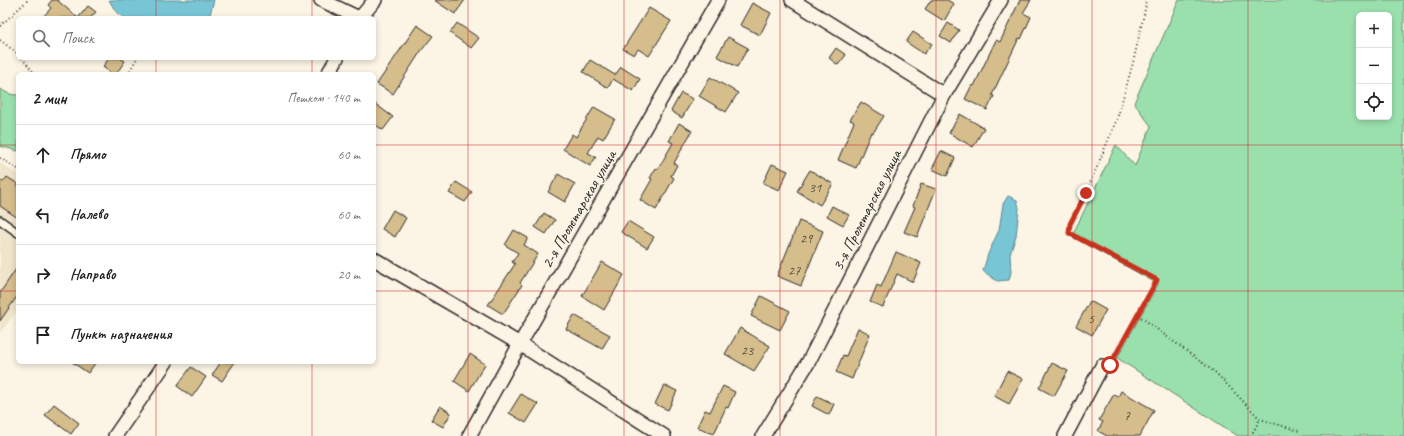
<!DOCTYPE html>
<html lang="ru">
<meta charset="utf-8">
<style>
:root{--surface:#fff;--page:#f6f6f6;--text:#202124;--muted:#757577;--line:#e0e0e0}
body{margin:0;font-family:Caveat,sans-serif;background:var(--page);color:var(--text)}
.controls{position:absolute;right:12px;top:12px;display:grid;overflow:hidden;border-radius:6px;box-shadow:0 2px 6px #0003}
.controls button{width:36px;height:36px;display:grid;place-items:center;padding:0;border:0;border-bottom:1px solid var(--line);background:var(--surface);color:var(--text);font:20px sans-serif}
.stop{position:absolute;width:12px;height:12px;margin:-9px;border:3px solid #c8321e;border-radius:50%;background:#fff}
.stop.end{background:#c8321e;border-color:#fff;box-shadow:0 1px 4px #0008}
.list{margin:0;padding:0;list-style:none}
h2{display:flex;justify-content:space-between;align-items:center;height:52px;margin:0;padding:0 16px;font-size:17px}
h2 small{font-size:13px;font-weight:400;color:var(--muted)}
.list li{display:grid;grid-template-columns:26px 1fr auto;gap:12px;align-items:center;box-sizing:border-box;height:60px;padding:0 16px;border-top:1px solid var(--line)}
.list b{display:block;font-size:15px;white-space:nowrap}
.list em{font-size:13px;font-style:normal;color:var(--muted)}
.icon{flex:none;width:22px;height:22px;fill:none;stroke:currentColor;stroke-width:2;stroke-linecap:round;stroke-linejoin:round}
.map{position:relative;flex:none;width:1404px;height:436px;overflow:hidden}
.search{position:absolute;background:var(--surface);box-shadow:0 2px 6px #0003;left:16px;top:16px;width:360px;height:44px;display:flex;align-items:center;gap:10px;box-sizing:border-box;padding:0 14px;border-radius:6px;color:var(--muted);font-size:15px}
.panel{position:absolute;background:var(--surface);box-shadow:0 2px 6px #0003;left:16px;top:72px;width:360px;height:292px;border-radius:6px}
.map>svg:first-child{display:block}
.built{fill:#f0e4ca}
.green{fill:#9ae0ad;stroke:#62866c;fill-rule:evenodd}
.water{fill:#78c6d5;stroke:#598891}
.building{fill:#d5bd8c;stroke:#2b2b2b}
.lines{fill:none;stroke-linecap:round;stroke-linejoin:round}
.lane-casing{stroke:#2b2b2b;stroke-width:10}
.street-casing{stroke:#2b2b2b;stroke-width:16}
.path{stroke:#2b2b2b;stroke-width:2;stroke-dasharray:1 3;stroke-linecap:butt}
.lane{stroke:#fcf5e5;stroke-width:7}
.street{stroke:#fcf5e5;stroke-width:13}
.route{stroke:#c8321e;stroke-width:5}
.grid{fill:none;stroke:#d62828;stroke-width:1;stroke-opacity:0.55}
.labels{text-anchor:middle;stroke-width:3;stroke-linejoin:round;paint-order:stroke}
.number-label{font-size:14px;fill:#565043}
.street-label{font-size:16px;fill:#2b2b2b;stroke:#fcf5e5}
</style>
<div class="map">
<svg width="1404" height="436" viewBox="0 0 1404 436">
<rect width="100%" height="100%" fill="#fcf5e5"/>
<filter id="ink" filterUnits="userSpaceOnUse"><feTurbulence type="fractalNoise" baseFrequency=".025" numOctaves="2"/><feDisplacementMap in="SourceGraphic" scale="8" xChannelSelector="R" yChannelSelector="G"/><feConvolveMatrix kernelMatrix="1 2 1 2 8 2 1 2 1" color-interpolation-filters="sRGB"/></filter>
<g filter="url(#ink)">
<polygon class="built" points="0,163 18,175 18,309 0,333"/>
<g class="green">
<path d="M 1179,0 L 1404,0 L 1404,436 L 1238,436 L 1117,358 L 1158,284 L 1072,236 L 1116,145 L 1135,166 L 1151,126 L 1134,103 ZM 1359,15 L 1389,15 L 1389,117 L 1359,117 Z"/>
<path d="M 0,88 C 5,93 11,95 18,95 L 18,151 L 0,146 Z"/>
</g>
<g class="water">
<polygon points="109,0 214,0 209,18 124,18 116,12"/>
<polygon points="1008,196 1017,200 1019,208 1016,236 1010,254 1011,272 1009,280 997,281 983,271 988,254 999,230 1003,204"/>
</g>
<g class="building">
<polygon points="52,0 57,0 78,18 88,6 96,12 90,18 42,18 51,8 48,5"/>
<polygon points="434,0 465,0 455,14"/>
<polygon points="931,0 947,0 954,4 944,21 925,9"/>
<polygon points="1020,0 1031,0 1023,13 1031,17 1021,39 1019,38 992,95 994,96 987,110 965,99 972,85 974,86 996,40 1000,42"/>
<polygon points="752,3 771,13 760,35 740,25"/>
<polygon points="649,8 671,21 649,56 638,49 634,55 623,49"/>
<polygon points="457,23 479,38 471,48 450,33"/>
<polygon points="948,23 959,30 951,43 940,36"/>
<polygon points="417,25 433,36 421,51 393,94 377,84"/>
<polygon points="913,32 932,44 924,54 906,42"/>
<polygon points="728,37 748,48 737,67 717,56"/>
<polygon points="836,48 846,55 838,65 829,58"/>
<polygon points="109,58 120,58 125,61 116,74 112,74 103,67"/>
<polygon points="590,60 615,75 621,67 640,79 633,91 613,79 608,88 583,72"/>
<polygon points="710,77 738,93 726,112 699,96"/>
<polygon points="681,93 693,99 682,118 671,111"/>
<polygon points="861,102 884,116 873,133 871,132 856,168 838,160 854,122 850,120"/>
<polygon points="374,103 393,117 383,130 374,124"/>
<polygon points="594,107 615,119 603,139 598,136 588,153 596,157 590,166 563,149 572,134 576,137"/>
<polygon points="960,114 984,128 973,147 949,133"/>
<polygon points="679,123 692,131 674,163 677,165 671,176 674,178 656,210 640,200 652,179 650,178 656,168 658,169 673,143 669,141"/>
<polygon points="941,151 955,158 947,176 932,169"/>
<polygon points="772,164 788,171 779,190 763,183"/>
<polygon points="810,170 833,184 820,205 797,191"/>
<polygon points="558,174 575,184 565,202 548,192"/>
<polygon points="7,177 18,184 18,218 0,206 0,180 3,182"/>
<polygon points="456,182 472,192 465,202 449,193"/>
<polygon points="921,184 936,189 917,237 904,232 915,207 913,206"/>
<polygon points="832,206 849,215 843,225 827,216"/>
<polygon points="393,210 406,218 395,237 382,229"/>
<polygon points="544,213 555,220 546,234 535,227"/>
<polygon points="628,221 654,237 647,248 621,232"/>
<polygon points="799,221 823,231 801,286 777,276"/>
<polygon points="514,230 528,238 524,245 538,254 520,283 522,285 503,314 488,305 515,264 512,262 518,253 505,245"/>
<polygon points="896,252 921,263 913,282 897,274 883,307 870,302 877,285 881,287"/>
<polygon points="602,262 624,275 604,310 582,296"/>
<polygon points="18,266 18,295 0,321 0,293"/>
<polygon points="761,296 790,311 780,330 751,316"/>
<polygon points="1090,301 1106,310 1092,335 1076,326"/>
<polygon points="574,315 610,335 602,349 566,329"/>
<polygon points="740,328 770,346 754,371 725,354"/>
<polygon points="858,328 870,334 852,379 836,372 843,355 846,356"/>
<polygon points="470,354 485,364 469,391 454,381"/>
<polygon points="72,362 96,362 88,373"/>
<polygon points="221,362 235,362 222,381 212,375"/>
<polygon points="1052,363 1068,371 1054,396 1039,388"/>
<polygon points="191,367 206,377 192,397 177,386"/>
<polygon points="1007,371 1023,379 1009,404 994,396"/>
<polygon points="664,385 677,391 668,410 655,404"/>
<polygon points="723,386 735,392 728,408 726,407 714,434 697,427 705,410 710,412"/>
<polygon points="1121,391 1154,410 1140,436 1107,436 1098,431 1103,422 1099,420 1114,394 1118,397"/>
<polygon points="521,394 538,404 526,423 509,413"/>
<polygon points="817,396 834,404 829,415 812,406"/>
<polygon points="54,404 79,423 71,434 45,415"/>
<polygon points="440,406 451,413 443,427 431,420"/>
</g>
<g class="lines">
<defs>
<polyline id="lane" points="0,220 18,233"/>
<g id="street">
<polyline points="321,0 359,18"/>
<polyline points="792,0 944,95"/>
<polyline points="360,18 375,0"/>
<polyline points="328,74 337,58"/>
<polyline points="374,259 520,344 664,436"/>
<polyline points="115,436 166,362"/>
<polyline points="469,436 520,344 718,0"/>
<polyline points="763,436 809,361 944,95 1001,0"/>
<polyline points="1065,436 1102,366"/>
</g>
</defs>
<use href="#lane" class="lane-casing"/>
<use href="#street" class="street-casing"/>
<g class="path">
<polyline points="0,26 28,0"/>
<polyline points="0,40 18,54"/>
<polyline points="22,58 35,74"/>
<polyline points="128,74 137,58"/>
<polyline points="0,158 18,169"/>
<polyline points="1138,315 1216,373 1260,419 1299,431"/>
<polyline points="1112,361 1157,280 1069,233 1070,224 1086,193 1117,119 1133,63 1146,5 1145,0"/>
<polyline points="1251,436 1260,419"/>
</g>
<use href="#lane" class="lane"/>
<use href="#street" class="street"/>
</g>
</g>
<g class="lines" filter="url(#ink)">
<polyline class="route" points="1086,193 1070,224 1069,233 1157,280 1110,365"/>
</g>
<path class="grid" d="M 156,0 L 156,18M 312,0 L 312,18M 468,0 L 468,436M 624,0 L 624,436M 780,0 L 780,436M 936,0 L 936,436M 1092,0 L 1092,436M 1248,0 L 1248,436M 156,58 L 156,74M 312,58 L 312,74M 0,145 L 18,145M 374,145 L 1404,145M 0,291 L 18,291M 374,291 L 1404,291M 156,362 L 156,436M 312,362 L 312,436"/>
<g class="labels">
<g class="number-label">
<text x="815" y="192">31</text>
<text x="806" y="243">29</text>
<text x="794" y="275">27</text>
<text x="1091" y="323">5</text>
<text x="747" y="355">23</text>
<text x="1127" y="420">7</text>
</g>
<g class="street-label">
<text transform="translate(578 209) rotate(-60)" y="6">2-я Пролетарская улица</text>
<text transform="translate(866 210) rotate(-63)" y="6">3-я Пролетарская улица</text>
</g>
</g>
</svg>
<div class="controls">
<button>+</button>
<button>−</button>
<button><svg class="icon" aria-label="locate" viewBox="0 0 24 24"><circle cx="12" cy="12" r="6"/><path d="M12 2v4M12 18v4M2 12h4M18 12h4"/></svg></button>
</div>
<div class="stop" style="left:1110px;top:365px"></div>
<div class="stop end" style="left:1086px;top:193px"></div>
<div class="search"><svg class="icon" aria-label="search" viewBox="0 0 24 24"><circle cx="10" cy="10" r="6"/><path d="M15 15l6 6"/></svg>Поиск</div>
<section class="panel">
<h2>2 мин<small>Пешком · 140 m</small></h2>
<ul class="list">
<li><svg class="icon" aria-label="ahead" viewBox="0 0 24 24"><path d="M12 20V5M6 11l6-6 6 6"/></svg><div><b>Прямо</b></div><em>60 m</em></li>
<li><svg class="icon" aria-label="left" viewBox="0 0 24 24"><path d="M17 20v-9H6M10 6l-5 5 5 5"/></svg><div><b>Налево</b></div><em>60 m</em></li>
<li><svg class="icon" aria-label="right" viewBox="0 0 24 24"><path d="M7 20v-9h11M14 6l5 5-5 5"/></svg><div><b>Направо</b></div><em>20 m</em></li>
<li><svg class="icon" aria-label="arrive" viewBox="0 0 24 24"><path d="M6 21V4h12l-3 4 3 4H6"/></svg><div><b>Пункт назначения</b></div></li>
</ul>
</section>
</div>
